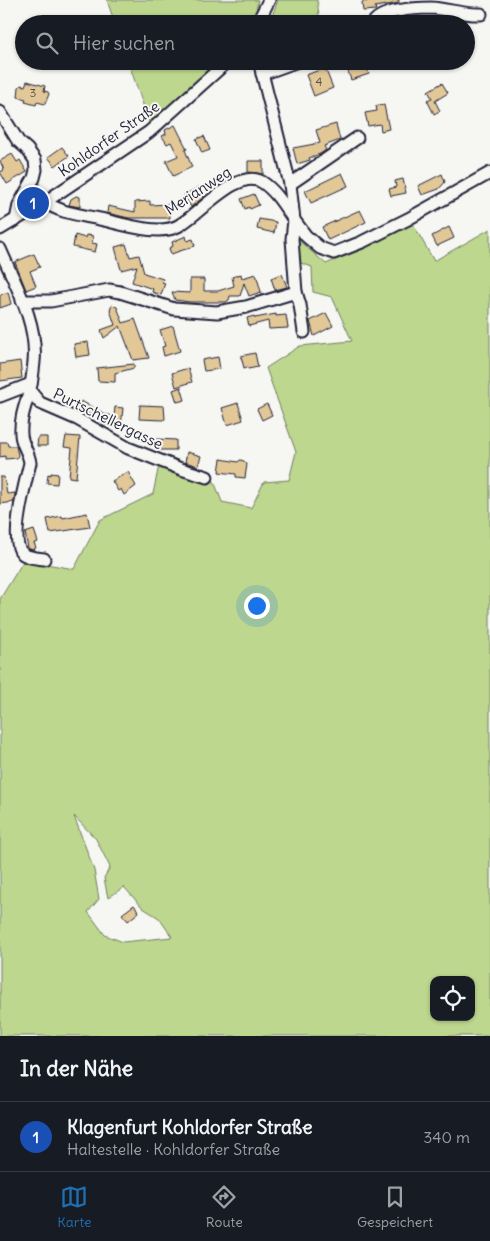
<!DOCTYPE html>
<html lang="de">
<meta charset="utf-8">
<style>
:root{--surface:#171b24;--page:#20242c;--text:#f1f3f6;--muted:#9ea1a6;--line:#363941;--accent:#1f6fb2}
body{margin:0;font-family:Delius,sans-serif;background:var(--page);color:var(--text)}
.controls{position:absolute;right:15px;bottom:15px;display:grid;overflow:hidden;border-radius:10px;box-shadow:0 1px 4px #0004}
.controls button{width:45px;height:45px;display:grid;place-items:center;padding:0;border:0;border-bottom:1px solid var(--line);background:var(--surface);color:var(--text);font:25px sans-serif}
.you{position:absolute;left:256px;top:605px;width:18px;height:18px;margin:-12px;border:4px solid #fff;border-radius:50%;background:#1a73e8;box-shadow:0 0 0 8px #1a73e833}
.badge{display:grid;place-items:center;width:32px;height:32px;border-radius:50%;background:var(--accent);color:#fff;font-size:16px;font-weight:700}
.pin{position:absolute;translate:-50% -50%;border:2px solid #fff;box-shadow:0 1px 5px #0006}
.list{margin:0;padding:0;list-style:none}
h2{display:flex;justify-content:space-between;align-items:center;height:65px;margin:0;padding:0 20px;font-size:21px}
h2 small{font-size:16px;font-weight:400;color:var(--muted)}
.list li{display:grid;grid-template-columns:32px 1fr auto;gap:15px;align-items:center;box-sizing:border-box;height:70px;padding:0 20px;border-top:1px solid var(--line)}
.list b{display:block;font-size:19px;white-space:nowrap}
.list p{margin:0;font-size:16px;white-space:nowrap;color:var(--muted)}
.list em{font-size:16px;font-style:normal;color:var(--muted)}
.icon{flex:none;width:28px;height:28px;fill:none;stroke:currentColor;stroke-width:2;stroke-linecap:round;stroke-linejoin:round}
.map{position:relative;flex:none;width:490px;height:1036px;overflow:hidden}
.search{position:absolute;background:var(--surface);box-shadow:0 1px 4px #0004;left:15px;right:15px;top:15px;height:55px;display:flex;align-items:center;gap:12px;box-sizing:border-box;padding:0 18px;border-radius:28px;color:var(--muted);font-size:19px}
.sheet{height:135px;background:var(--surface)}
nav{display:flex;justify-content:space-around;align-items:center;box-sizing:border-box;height:70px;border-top:1px solid var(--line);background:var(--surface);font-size:14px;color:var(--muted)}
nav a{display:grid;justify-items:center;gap:2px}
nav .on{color:var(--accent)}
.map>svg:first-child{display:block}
.green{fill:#bdd78e;stroke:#707c64;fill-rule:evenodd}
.building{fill:#e2c897;stroke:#22223b}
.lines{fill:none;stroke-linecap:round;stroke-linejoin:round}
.minor-casing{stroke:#22223b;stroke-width:15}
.minor{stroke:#f6f6f2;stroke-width:11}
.labels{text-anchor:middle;stroke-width:4;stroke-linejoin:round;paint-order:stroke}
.number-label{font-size:12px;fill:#524c52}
.street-label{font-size:15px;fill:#22223b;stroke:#f6f6f2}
</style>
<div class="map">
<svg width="490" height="1036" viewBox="0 0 490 1036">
<rect width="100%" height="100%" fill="#f6f6f2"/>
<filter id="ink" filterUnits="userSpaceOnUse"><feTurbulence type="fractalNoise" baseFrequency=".02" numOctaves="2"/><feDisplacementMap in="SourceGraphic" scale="10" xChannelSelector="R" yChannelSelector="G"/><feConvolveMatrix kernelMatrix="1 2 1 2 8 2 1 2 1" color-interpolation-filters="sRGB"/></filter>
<g filter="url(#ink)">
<g class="green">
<polygon points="107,0 258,0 256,10 248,24 115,24"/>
<polygon points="278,0 317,0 320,24 269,24"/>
<polygon points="128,61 219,61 150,125"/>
<path d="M 413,224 L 434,261 L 490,229 L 490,1036 L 0,1036 L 0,599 L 24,560 L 74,569 L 100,520 L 153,494 L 159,465 L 214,481 L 222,502 L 251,508 L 264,482 L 289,480 L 296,452 L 266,368 L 300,346 L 352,341 L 332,297 L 313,292 L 312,267 L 298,262 L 297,239 L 326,264 ZM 74,816 L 96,839 L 110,867 L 104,878 L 108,898 L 124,887 L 143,908 L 159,918 L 172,937 L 123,942 L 105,935 L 88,912 L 99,899 L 94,870 ZM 434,980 L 471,980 L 471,1017 L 434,1017 Z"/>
</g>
<g class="building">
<polygon points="367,0 399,0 399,3 375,7 376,10 363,11 362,2 368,1"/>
<polygon points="356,61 365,61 369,74 351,80 346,65"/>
<polygon points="325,68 333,88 314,96 306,75"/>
<polygon points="27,81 45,86 44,91 48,92 49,94 45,104 37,102 36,105 25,102 26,99 18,97 19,87 21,85 25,86"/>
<polygon points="442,83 448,93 435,101 440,111 434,114 427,100 432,98 428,91"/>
<polygon points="384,105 389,129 381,131 380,124 368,126 365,113 377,111 376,106"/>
<polygon points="336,124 340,140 324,146 326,150 320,154 309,158 310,160 297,164 293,148 320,143 316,130"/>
<polygon points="175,125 187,149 185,150 192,167 173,176 166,161 178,156 171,142 167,144 162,136 166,134 165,130"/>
<polygon points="204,136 210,150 202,153 196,139"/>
<polygon points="62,147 69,156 55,166 48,157"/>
<polygon points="12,154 17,162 20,160 27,172 7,184 0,172 4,170 0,161"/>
<polygon points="248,161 263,161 263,174 248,172"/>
<polygon points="342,173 348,186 311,203 305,191"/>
<polygon points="442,174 445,182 439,189 422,195 418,186"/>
<polygon points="403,179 406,193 391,196 389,189 396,187 395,181"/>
<polygon points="199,187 204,197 191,207 184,195"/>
<polygon points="254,194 259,205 250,209 249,207 245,209 241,199"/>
<polygon points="76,196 80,197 80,207 69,205 71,199"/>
<polygon points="150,201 150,205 170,204 170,218 129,218 107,213 108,206 135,212 135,202"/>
<polygon points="360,210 366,222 328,240 322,227"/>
<polygon points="259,219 276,222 274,233 257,229"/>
<polygon points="449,227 454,238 437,246 432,236"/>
<polygon points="75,235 85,238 86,235 93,236 92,243 97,244 95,252 73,247"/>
<polygon points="186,236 187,241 193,239 195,246 171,254 169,248 173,246 172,242"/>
<polygon points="126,244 130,257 139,255 144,273 163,279 162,282 165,283 161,295 152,292 153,289 132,282 137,266 121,270 115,247"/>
<polygon points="34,254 40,267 30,271 36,286 26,290 15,262"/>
<polygon points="241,274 242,278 256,274 261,292 249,296 244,283 240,296 230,296 229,300 226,302 190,302 175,300 172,292 190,293 190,279 204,279 204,291 218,291 234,286 232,277"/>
<polygon points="282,274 287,287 275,290 271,278"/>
<polygon points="8,292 11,304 0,308 0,295"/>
<polygon points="112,305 117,307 123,323 135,319 149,358 133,360 120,326 104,338 101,330 115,325 110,310"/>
<polygon points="326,313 333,326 314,336 310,321"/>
<polygon points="276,314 276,316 286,315 288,328 269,329 268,321 249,326 247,318 254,316 255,318"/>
<polygon points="173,326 180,351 164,356 162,347 165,346 160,330"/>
<polygon points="88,342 90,355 76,357 74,344"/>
<polygon points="255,353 258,367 248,369 248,367 244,368 241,356"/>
<polygon points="218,357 220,369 204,371 202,360"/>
<polygon points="20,361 22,378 0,381 0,364"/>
<polygon points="134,364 134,368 115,373 115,382 98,381 97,368"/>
<polygon points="188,368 192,382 176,387 172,373"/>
<polygon points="181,387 185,400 177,402 173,390"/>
<polygon points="81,401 90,406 102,412 95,411 94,415 86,414 87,411 77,408"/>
<polygon points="238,403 243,420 227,425 222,408"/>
<polygon points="267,404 272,415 262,420 257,409"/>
<polygon points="140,405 164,406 165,419 163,420 139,419"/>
<polygon points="115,407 123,408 121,427 102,424 103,414 114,416"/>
<polygon points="66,436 80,437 76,478 69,477 72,448 64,447"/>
<polygon points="38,437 47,437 47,446 37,446"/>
<polygon points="157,439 176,440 176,450 157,450"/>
<polygon points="0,442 7,442 8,446 16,446 18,455 17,458 5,459 5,456 0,457"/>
<polygon points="187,452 201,456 198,466 185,462"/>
<polygon points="221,459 238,462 240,460 244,461 247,464 245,478 236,477 236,474 219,472"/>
<polygon points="128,472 136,486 124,495 121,489 118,491 112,481"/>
<polygon points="51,473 58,474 57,484 47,483 48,474 51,475"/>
<polygon points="0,477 4,477 7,494 15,493 14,502 0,504"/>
<polygon points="87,513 90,527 50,533 47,519 62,516 63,518"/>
<polygon points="34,530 38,542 34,543 36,548 32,550 28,548 25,533"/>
<polygon points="134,905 139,912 128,921 122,914"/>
</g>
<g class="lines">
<defs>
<g id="minor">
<polyline points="257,24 269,0"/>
<path d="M 373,24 C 378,10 417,8 431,8 C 448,9 464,15 481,14"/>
<polyline points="259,61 290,184 294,220 306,236 320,248 334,253 362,242 408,219 490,173"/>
<polyline points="262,74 298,61"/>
<polyline points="0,112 18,141 27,149 35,160 36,170 34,178 19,205 16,220"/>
<polyline points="290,184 357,138"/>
<path d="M 45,202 C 61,213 77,214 95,218 C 117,222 157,237 178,226 C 199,215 238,167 262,182 C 276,191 285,207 294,220 L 292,239 L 296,292 L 300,305 L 304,332"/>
<polyline points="0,229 45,202 149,132 228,61"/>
<path d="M 0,249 C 15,284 38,323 34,362 C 33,372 32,383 29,393 C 25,406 20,419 21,434 C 21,444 29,452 30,463 C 26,480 9,541 22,553 C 27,558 38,558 44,559"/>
<polyline points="22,301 51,301 109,290 120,292 174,309 217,312 246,307 296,292"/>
<polyline points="30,391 40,403 77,419 128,448 181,469 207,477"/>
<polyline points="0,396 31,384"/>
</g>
</defs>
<use href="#minor" class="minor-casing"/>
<use href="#minor" class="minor"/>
</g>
</g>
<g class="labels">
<g class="number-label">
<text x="319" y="86">4</text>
<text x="33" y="97">3</text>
</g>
<g class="street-label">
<text transform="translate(109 139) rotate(-35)" y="5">Kohldorfer Straße</text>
<text transform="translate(198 191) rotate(-33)" y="5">Merianweg</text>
<text transform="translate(108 419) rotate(26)" y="5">Purtschellergasse</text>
</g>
</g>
</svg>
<div class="controls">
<button><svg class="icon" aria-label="locate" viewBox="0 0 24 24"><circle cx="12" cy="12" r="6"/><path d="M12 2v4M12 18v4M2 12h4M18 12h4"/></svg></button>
</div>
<div class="you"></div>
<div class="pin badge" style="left:33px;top:203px;background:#1a4fb4">1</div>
<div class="search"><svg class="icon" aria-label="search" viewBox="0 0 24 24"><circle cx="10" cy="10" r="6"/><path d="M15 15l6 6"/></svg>Hier suchen</div>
</div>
<section class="sheet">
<h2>In der Nähe<small></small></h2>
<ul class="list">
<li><span class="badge" style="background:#1a4fb4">1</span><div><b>Klagenfurt Kohldorfer Straße</b><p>Haltestelle · Kohldorfer Straße</p></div><em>340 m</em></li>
</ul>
</section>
<nav>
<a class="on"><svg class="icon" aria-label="map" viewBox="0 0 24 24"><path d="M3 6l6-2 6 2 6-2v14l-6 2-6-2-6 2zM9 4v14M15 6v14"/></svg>Karte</a>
<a><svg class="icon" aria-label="directions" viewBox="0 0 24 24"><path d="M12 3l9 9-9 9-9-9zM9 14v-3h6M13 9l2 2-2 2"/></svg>Route</a>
<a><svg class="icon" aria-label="saved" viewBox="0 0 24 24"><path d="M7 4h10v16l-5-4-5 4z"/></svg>Gespeichert</a>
</nav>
